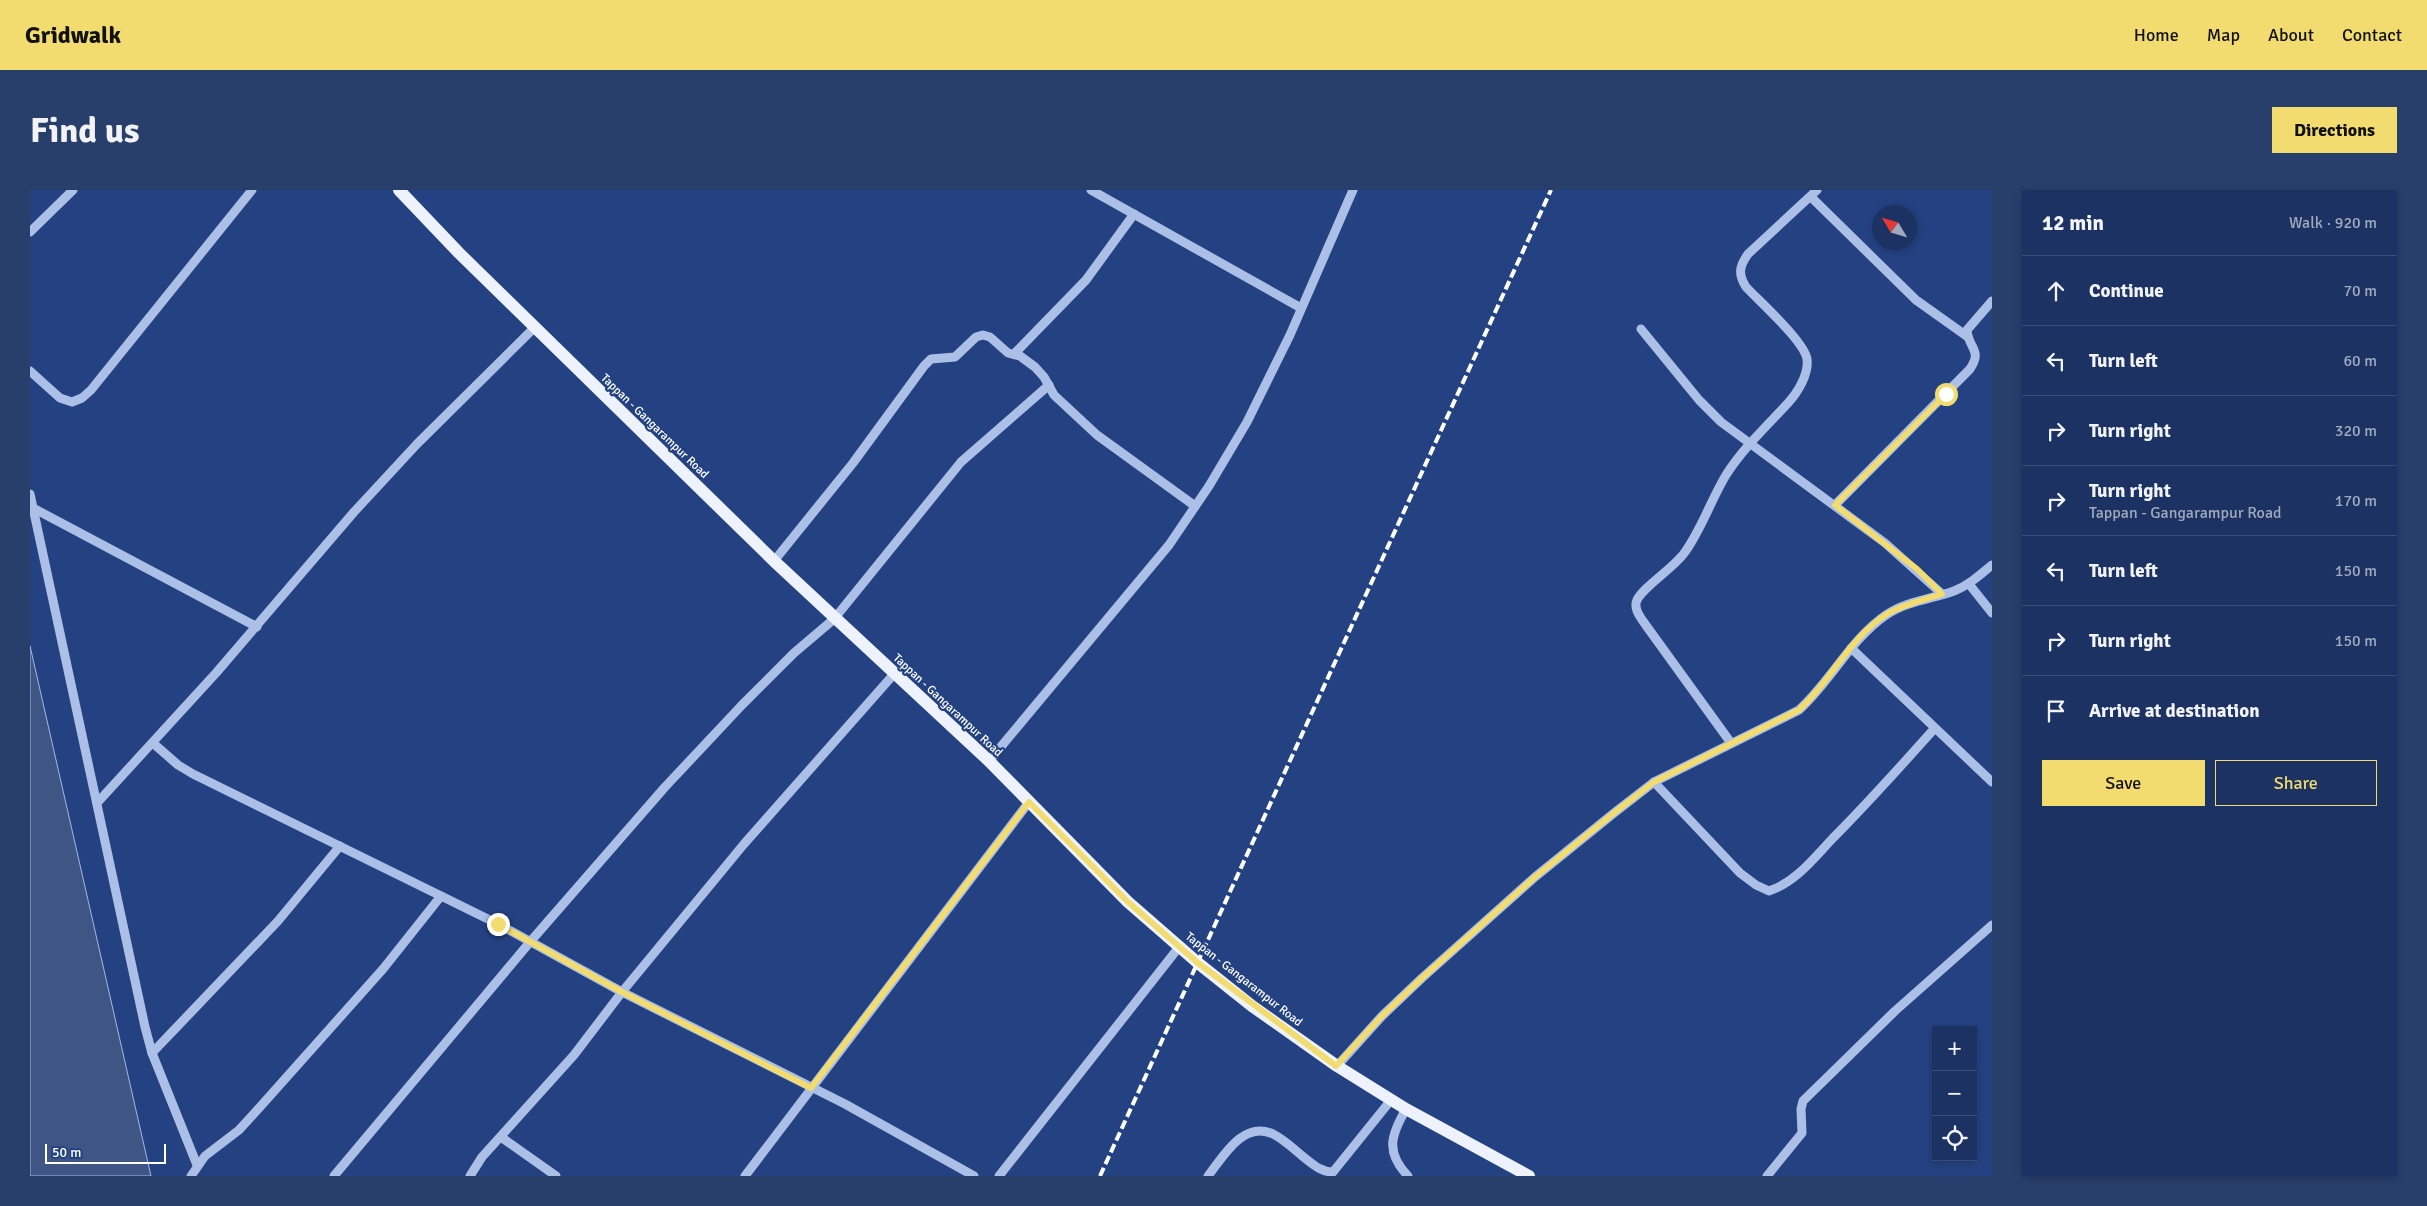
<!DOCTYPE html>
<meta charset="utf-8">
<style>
:root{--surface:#1b3262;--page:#283e6b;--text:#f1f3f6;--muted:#a0aabe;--line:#394d77;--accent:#f2db6f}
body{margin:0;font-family:Signika,sans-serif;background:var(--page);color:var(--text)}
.controls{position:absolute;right:15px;bottom:15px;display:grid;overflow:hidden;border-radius:0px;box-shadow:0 2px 8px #0003}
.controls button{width:45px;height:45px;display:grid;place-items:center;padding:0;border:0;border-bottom:1px solid var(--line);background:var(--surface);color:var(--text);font:25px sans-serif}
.compass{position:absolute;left:1842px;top:15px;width:45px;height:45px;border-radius:50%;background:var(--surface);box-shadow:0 2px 8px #0003;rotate:308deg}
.scale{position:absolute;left:15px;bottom:12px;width:121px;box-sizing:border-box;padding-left:5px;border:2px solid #fff;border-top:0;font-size:14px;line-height:18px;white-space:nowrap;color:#fff;-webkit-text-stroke:4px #244282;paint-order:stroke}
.stop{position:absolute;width:15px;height:15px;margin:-11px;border:4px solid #f2db6f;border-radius:50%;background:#fff}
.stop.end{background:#f2db6f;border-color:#fff;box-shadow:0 1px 5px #0008}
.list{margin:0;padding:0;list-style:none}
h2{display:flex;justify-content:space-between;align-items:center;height:65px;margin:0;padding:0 20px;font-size:21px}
h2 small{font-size:16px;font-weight:400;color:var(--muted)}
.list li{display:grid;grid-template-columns:32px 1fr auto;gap:15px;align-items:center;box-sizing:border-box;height:70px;padding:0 20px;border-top:1px solid var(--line)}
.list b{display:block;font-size:19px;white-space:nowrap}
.list p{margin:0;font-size:16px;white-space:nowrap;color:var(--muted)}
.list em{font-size:16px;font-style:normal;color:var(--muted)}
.actions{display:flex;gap:10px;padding:15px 20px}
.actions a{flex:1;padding:11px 0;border:1px solid var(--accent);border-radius:0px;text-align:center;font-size:18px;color:var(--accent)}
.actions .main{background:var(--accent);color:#111}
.icon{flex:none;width:28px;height:28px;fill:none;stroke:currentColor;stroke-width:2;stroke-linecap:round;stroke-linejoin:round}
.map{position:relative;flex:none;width:1962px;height:986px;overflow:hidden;border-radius:0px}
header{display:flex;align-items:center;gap:30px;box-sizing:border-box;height:70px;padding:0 25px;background:var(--accent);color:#111}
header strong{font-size:24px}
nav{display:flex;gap:28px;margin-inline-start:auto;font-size:18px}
.intro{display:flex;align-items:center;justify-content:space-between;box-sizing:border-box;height:120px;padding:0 30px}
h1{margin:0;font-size:35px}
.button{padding:12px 22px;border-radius:0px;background:var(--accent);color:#111;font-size:18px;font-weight:700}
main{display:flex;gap:30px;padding:0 30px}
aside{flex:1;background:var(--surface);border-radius:0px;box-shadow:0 2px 8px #0003}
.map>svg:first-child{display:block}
.water{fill:#3f5584;stroke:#a0b9e8}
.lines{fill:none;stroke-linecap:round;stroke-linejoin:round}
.minor{stroke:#acc0e7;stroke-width:9}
.major{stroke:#edf2fd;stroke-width:12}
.rail{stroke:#fff;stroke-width:4;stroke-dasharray:9 4;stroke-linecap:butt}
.route{stroke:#f2db6f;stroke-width:6}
.labels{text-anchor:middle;stroke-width:4.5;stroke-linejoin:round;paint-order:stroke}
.street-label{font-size:12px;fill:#fff;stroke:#244282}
</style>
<header>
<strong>Gridwalk</strong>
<nav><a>Home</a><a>Map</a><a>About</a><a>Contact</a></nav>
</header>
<div class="intro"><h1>Find us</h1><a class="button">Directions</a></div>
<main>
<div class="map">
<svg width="1962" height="986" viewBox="0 0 1962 986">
<rect width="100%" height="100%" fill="#244282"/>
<polygon class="water" points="0,456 121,986 0,986"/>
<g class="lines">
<g class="minor">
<polyline points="1061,0 1271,118"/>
<polyline points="1781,7 1886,110 1938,147"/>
<polyline points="0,42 43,0"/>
<polyline points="1611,139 1669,210 1691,232 1855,353 1912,404"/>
<polyline points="984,164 1056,90 1104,24"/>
<polyline points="0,181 30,208 42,212 52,208 61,200 222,0"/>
<polyline points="0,304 115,837 122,863 167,975"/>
<path d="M 1805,315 L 1940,179 C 1953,160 1938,158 1937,140 L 1962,111"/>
<polyline points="3,318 227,437"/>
<polyline points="744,371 823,273 894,176 901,169 925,167 946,147 953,145 960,147 978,163 990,166 1005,177 1014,187 1024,205 1067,245 1165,316"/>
<polyline points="1939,394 1962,423"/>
<polyline points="1821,458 1962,592"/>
<path d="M 1701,553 L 1615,434 C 1611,428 1603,419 1607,410 C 1614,396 1644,378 1655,362 C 1672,338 1681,310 1696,285 C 1713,258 1737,236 1758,213 C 1768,202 1779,184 1777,169 C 1774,151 1730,112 1716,97 C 1708,84 1709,77 1718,64 L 1787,0"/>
<polyline points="124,554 148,575 163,584 468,734 592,802 815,914 944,986"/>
<polyline points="959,571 1139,355 1179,296 1217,232 1260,145 1323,0"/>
<path d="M 1624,592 L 1710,683 L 1726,695 L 1739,701 C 1766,692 1784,668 1803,648 C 1838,613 1871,576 1904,539"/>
<polyline points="67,613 186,483 324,322 387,254 505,137"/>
<polyline points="122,863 248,731 310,656"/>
<path d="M 1307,876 L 1352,826 L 1392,788 L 1505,687 L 1584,623 L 1624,592 L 1769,520 C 1801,491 1820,450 1856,425 C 1876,411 1902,409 1924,401 C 1939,395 1950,385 1962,375"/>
<path d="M 1376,919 C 1361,945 1355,962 1378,986"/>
<polyline points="471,947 526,986"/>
<polyline points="161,986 175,966 209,940 230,917 353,779 411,706"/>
<polyline points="304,986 500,752 635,597 712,515 764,463 804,429 931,272 1019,195"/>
<polyline points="440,986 452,967 544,865 592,802 714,654 864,484"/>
<polyline points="715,986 999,612"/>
<polyline points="969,986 1149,757"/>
<path d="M 1178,986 C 1193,967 1213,930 1243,944 C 1255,950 1266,961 1276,969 C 1285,976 1292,982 1303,982 L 1361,910"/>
<polyline points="1737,986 1772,943 1771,919 1773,911 1865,821 1962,735"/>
</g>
<polyline class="major" points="369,0 429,63 744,371 959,571 1098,712 1168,773 1222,816 1307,876 1376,919 1499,986"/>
<polyline class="rail" points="1070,986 1521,0"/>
</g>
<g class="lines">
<path class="route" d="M 468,734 L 592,802 L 781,898 L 999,612 L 1098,712 L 1168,773 L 1306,876 L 1352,826 L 1392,788 L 1505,687 L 1584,623 L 1624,592 L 1769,520 C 1801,491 1820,447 1857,424 C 1874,414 1894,410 1912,404 L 1887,379 L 1805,315 L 1916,204"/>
</g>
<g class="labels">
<g class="street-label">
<text transform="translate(625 236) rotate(44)" y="4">Tappan - Gangarampur Road</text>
<text transform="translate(918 515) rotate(43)" y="4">Tappan - Gangarampur Road</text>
<text transform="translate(1214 789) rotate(38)" y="4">Tappan - Gangarampur Road</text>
</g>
</g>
</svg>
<div class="controls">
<button>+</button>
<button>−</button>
<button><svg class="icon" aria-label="locate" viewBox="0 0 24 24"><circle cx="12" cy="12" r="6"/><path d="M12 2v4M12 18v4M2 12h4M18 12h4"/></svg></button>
</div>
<svg class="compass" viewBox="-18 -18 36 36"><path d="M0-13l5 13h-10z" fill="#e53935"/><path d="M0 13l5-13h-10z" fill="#a0aabe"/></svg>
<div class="scale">50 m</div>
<div class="stop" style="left:1916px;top:204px"></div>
<div class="stop end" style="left:468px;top:734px"></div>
</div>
<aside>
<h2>12 min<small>Walk · 920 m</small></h2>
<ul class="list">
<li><svg class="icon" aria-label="ahead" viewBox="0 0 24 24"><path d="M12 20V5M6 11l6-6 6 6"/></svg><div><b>Continue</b></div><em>70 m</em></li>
<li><svg class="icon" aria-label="left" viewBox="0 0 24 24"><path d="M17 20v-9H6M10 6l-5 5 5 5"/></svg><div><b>Turn left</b></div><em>60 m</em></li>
<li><svg class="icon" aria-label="right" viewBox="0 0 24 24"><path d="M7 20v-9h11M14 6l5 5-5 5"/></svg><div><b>Turn right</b></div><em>320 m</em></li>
<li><svg class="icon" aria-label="right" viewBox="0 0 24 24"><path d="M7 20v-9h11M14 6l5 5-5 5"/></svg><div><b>Turn right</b><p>Tappan - Gangarampur Road</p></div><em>170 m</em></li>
<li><svg class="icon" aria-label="left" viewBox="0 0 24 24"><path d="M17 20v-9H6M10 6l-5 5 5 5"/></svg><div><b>Turn left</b></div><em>150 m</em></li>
<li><svg class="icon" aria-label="right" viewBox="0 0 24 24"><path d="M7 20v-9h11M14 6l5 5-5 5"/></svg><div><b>Turn right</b></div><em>150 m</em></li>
<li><svg class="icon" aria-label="arrive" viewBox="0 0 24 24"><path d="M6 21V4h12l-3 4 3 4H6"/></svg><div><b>Arrive at destination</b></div></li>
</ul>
<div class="actions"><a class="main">Save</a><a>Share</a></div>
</aside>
</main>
